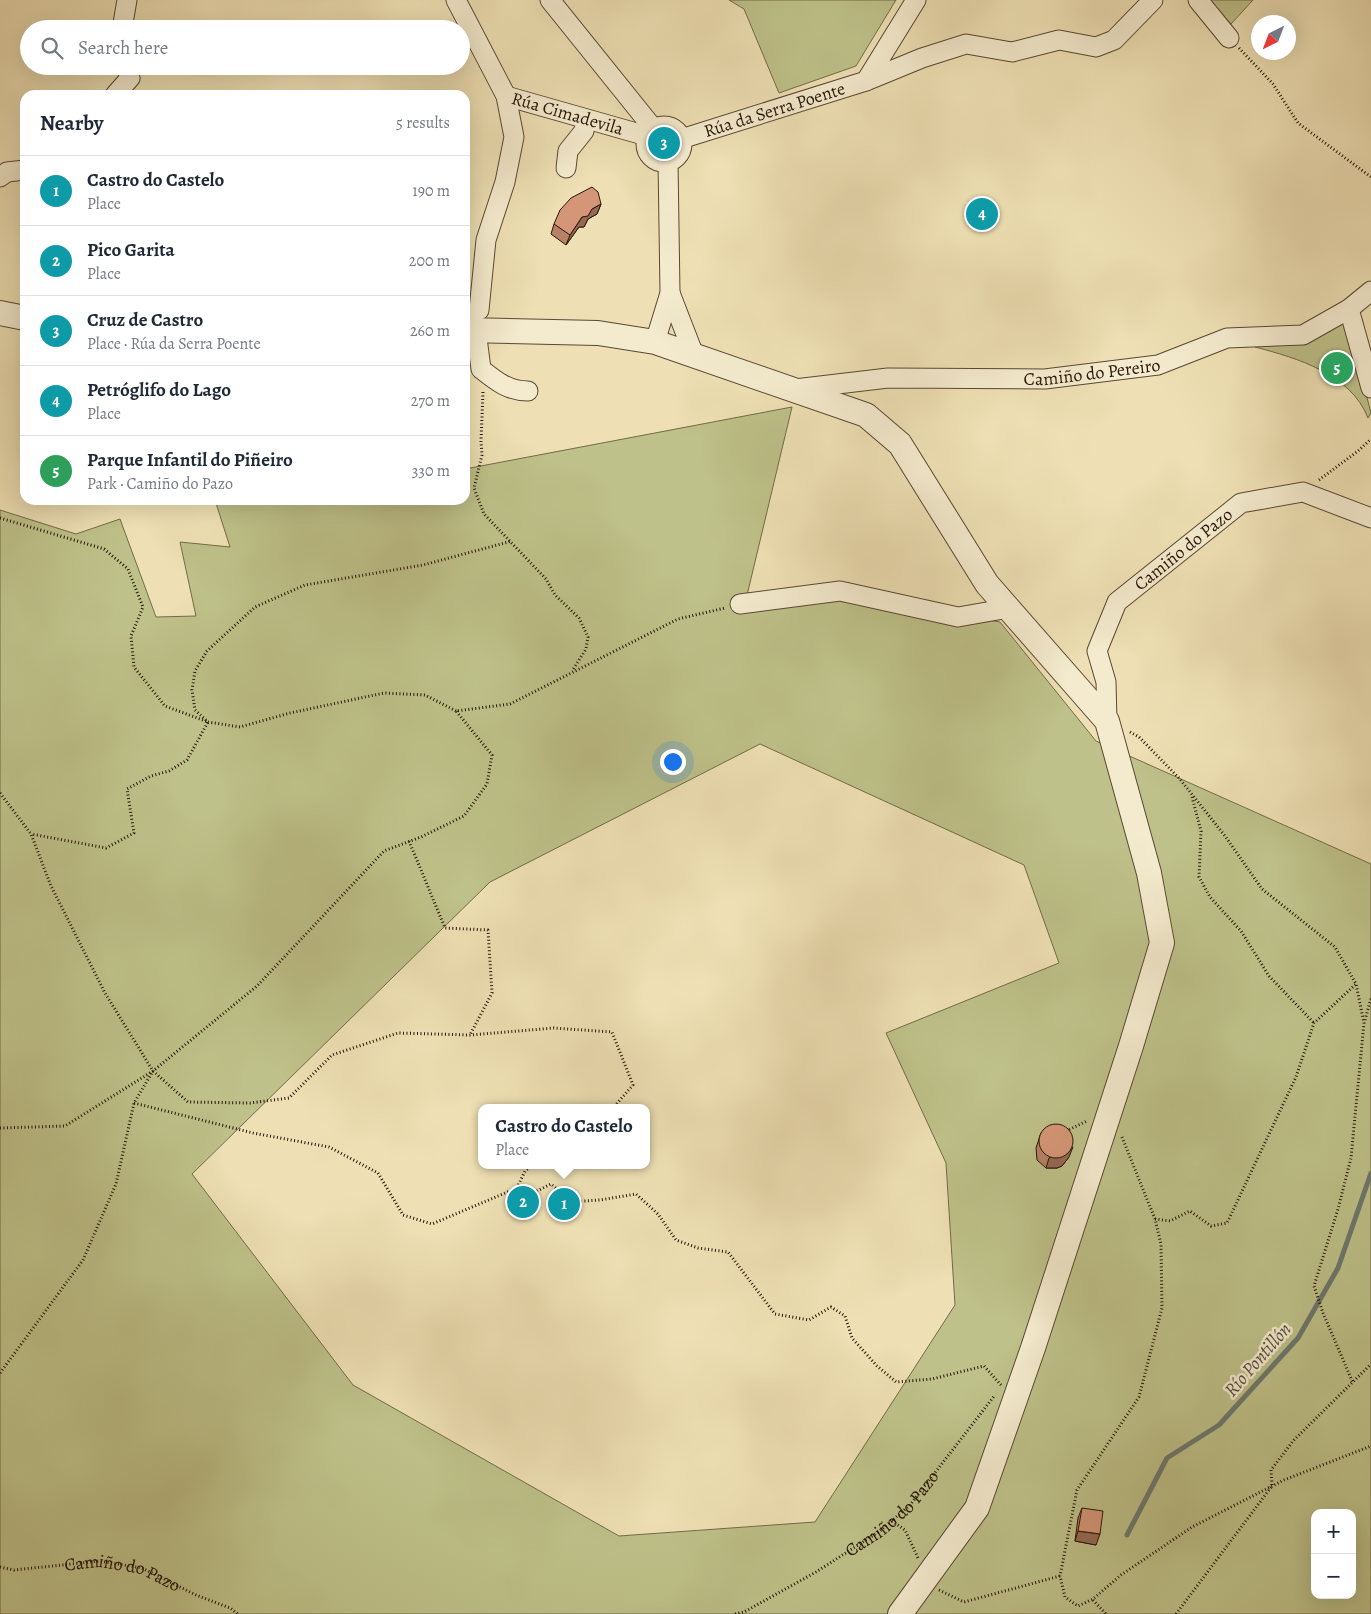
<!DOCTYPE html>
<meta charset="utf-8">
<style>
:root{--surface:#fff;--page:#f6f6f7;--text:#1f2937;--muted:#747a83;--line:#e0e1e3;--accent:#ea580c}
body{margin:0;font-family:Alegreya,serif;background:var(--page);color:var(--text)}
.controls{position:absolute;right:15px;bottom:15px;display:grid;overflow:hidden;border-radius:10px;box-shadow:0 5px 20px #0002}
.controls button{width:45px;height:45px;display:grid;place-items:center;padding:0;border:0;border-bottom:1px solid var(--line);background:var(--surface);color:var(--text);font:25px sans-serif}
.compass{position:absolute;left:1251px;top:15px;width:45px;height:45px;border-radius:50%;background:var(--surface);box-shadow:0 5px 20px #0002;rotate:222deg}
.you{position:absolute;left:672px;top:761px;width:18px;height:18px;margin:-12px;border:4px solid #fff;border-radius:50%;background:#1a73e8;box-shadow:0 0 0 8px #1a73e833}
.badge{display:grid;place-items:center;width:32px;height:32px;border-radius:50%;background:var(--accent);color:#fff;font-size:16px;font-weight:700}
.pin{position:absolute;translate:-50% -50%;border:2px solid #fff;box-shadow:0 1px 5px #0006}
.popup{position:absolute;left:478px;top:1104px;width:172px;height:65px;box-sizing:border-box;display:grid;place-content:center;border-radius:10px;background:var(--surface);filter:drop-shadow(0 1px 4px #0005);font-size:16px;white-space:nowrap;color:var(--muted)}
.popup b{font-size:19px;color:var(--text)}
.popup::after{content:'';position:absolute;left:50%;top:100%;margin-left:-10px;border:10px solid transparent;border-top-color:var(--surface)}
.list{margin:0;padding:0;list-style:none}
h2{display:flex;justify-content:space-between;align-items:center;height:65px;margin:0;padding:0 20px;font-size:21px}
h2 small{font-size:16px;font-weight:400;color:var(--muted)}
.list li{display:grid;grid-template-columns:32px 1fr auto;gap:15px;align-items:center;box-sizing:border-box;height:70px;padding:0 20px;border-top:1px solid var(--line)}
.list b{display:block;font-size:19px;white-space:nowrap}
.list p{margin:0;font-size:16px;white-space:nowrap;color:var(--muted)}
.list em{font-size:16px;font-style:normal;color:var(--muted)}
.icon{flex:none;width:28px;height:28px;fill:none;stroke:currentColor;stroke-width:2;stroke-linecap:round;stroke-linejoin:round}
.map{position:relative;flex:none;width:1371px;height:1614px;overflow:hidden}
.search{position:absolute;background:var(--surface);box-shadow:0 5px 20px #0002;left:20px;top:20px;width:450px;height:55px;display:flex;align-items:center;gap:12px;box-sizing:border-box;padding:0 18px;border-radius:28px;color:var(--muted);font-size:19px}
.panel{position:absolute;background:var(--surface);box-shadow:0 5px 20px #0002;left:20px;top:90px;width:450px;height:415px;border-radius:15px}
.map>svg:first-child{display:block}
.green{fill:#bec189;stroke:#726b48;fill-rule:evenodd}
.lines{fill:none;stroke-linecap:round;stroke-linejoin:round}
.stream{stroke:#6d796f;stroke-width:5}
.minor-casing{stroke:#594833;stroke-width:21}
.tertiary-casing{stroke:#594833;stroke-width:26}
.path{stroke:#271508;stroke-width:3;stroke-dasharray:1 2.5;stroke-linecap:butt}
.minor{stroke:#f4ebce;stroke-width:19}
.tertiary{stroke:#f4ebce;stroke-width:24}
.wall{fill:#b78166;stroke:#271508}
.shaded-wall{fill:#956953;stroke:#271508}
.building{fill:#d59677;stroke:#271508}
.labels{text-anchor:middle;stroke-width:5;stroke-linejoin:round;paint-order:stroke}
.street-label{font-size:18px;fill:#271508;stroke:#f4ebce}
.water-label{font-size:19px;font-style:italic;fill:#504f44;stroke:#f4ebce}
</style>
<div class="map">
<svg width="1371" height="1614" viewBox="0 0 1371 1614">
<rect width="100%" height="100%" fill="#eee0b4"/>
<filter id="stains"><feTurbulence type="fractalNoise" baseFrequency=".004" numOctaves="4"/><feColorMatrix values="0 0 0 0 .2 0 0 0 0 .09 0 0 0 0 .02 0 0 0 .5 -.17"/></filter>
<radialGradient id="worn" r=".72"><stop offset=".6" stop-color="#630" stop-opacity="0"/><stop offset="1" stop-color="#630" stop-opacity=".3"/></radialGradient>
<g class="green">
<polygon points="729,0 896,0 856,66 779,93 744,9"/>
<polygon points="1210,0 1253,0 1231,24"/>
<path d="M 1339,323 L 1348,324 L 1371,413 L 1368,418 C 1351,374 1297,358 1255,347 L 1256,344 C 1292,348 1308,339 1339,323 Z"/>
<path d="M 792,407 L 743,612 L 837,596 L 1000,622 L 1096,741 L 1371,864 L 1371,1614 L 0,1614 L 0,510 L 76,534 L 120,519 L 156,617 L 196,616 L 180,542 L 230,547 L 215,500 L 465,500 L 465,469 ZM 760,744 L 1024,865 L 1059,963 L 886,1033 L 946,1163 L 955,1305 L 815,1522 L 619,1536 L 353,1385 L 192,1174 L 490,882 ZM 1315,1513 L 1352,1513 L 1352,1595 L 1315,1595 Z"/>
</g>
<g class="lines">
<polyline class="stream" points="1127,1535 1167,1458 1219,1425 1298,1338 1338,1268 1371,1173"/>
<defs>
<g id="minor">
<polyline points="456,0 506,96 514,137 505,182 486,240 479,310 465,318"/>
<polyline points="550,0 653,128"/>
<polyline points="1198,0 1229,38"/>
<polyline points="122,29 127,0"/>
<polyline points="866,81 922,58 966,44 1012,52 1059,40 1096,47 1114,40 1153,0"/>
<polyline points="115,95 130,78 126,66"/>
<path id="s3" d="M 506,96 L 647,136"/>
<circle cx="664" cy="144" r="18"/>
<path id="s4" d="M 681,139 L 866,81 L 916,0"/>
<polyline points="566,168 568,151 584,131 586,119"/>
<polyline points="0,177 7,172 25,170"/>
<polyline points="670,293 694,355"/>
<polyline points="1349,309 1371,388"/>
<path d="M 476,330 L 481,369 C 496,381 508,391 528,391"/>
<polyline points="655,342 670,293 668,161"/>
<path id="s5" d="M 795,389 L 888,378 L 1045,379 L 1158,365 L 1227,338 L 1303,335 L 1349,309 L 1371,291"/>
<polyline points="740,604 840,591 958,617 1009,608"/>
<path id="s6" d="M 1107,721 L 1106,682 L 1097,651 L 1117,602 L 1241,503 L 1303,492 L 1371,518"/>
</g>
<g id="tertiary">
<polyline points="0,313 25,318"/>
<polyline points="465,330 598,333 655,342 866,415 900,444 987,584 1107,721 1149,873 1162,943 1131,1046 1033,1348 977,1508 900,1614"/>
</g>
</defs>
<use href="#minor" class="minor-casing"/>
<use href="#tertiary" class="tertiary-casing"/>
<g class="path">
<polyline points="1239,48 1273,84 1298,123 1371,177"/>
<polyline points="483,392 481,441 482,455 474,488 484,514 546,579 555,595 579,618 588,637 586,649 572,671"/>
<polyline points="1319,480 1358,451 1371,439"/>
<polyline points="0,518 104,549 128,569 143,607 131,636 134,667 165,706 208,722 187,760 169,771 151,776 127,789 134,833 106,848 31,834"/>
<polyline points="456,711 425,695 384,693 290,713 240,727 208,722 195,710 192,690 195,671 207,651 255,607 305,585 423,565 512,541"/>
<polyline points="1130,732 1139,737 1179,778 1225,836 1262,889 1335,947 1356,984 1364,1023 1351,1158 1338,1209 1314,1286 1323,1313 1353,1383"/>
<polyline points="0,793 31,834 51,886 105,993 153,1071 188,1102 250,1103 289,1098 332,1055 398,1033 470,1035 554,1028 612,1032 633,1085 613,1108"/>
<polyline points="1192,797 1201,831 1199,877 1210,897 1241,931 1269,976 1314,1023"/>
<polyline points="409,841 445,928 488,930 492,993 470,1035"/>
<polyline points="1365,1020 1371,998"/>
<polyline points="134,1103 253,1133 329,1147 378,1173 403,1215 432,1224 517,1188 525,1171 532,1165"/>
<polyline points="0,1128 65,1126 153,1071 257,986 384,851 421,837 464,816 487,784 492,755 456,711 510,704 678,619 725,608"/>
<polyline points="1066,1131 1087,1121"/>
<polyline points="1122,1137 1155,1219 1161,1244 1162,1308 1139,1397 1077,1490 1060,1576 1065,1597 1078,1606 1093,1599 1121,1575 1192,1527 1284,1480 1371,1446"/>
<polyline points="517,1188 533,1193 551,1184 572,1202 600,1200 636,1194 658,1214 676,1240 698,1248 728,1252 775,1314 809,1320 831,1307 845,1316 852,1338 877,1366 896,1382 932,1379 984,1366 1001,1385"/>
<polyline points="1155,1219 1170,1221 1190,1211 1211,1226 1227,1223 1296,1077 1314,1023 1356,984"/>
<polyline points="0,1373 83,1260 116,1184 134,1103 153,1071"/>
<polyline points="892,1521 905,1530 918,1558"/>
<path id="s1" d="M 0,1567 L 14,1570 L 100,1561 L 142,1568 L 196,1595 L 230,1608 L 238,1614"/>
<polyline points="939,1590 964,1602 1060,1576"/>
<polyline points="1093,1600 1106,1614"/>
<path id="s2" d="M 735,1614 L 744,1612 L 816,1572 L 880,1531 L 910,1505 L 995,1395"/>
<polyline points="1176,1614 1272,1486 1271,1470 1293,1441 1371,1364"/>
</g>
<use href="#minor" class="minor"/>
<use href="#tertiary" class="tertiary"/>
</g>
<g class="wall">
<polygon points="601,204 597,214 588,219 584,227 579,227 566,245 551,234 554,224"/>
<polygon points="1041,1133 1069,1157 1062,1166 1057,1168 1046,1168 1037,1160 1036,1148"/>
<polygon points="1082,1508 1096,1545 1075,1541 1078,1518"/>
</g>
<g class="shaded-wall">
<polygon points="601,204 597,214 588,219 584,227 579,227 566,245 570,235 582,217 592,209"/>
<polygon points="1073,1147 1069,1157 1062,1166 1057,1168 1046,1168 1049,1158"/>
<polygon points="1078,1531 1100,1534 1096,1545 1075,1541"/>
</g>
<g class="building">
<polygon points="592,187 598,192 601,204 592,209 588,216 582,217 570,235 554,224 560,210 571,198"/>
<circle cx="1056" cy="1141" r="17"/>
<polygon points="1082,1508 1103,1511 1100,1534 1078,1531"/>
</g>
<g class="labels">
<g class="street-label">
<text dy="6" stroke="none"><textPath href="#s4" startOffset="98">Rúa da Serra Poente</textPath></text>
<text dy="6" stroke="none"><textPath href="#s3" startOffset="64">Rúa Cimadevila</textPath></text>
<text dy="6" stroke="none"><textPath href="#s5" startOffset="298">Camiño do Pereiro</textPath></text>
<text dy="6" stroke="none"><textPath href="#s6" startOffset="209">Camiño do Pazo</textPath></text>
<text dy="6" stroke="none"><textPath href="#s2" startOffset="188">Camiño do Pazo</textPath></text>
<text dy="6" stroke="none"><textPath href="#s1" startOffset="125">Camiño do Pazo</textPath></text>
</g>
<g class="water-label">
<text transform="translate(1257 1359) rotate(-49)" y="7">Río Pontillón</text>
</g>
</g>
<rect width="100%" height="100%" filter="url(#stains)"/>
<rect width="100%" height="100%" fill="url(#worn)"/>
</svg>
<div class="controls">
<button>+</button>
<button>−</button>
</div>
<svg class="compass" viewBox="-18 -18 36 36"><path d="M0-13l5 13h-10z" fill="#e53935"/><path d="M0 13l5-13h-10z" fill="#747a83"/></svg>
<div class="you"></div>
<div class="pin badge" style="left:564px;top:1204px;background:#0f9aa8">1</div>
<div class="popup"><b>Castro do Castelo</b>Place</div>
<div class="pin badge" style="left:523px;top:1202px;background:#0f9aa8">2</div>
<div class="pin badge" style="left:664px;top:143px;background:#0f9aa8">3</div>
<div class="pin badge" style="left:982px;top:214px;background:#0f9aa8">4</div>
<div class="pin badge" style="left:1337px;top:368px;background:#2e9e5b">5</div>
<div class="search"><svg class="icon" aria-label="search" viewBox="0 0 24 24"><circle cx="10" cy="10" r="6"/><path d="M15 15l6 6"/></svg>Search here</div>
<section class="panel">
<h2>Nearby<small>5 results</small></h2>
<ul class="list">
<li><span class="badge" style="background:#0f9aa8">1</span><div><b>Castro do Castelo</b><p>Place</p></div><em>190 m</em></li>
<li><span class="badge" style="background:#0f9aa8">2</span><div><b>Pico Garita</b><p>Place</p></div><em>200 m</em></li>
<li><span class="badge" style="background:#0f9aa8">3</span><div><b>Cruz de Castro</b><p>Place · Rúa da Serra Poente</p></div><em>260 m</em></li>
<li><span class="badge" style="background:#0f9aa8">4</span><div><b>Petróglifo do Lago</b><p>Place</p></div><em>270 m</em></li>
<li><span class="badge" style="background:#2e9e5b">5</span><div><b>Parque Infantil do Piñeiro</b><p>Park · Camiño do Pazo</p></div><em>330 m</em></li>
</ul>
</section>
</div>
